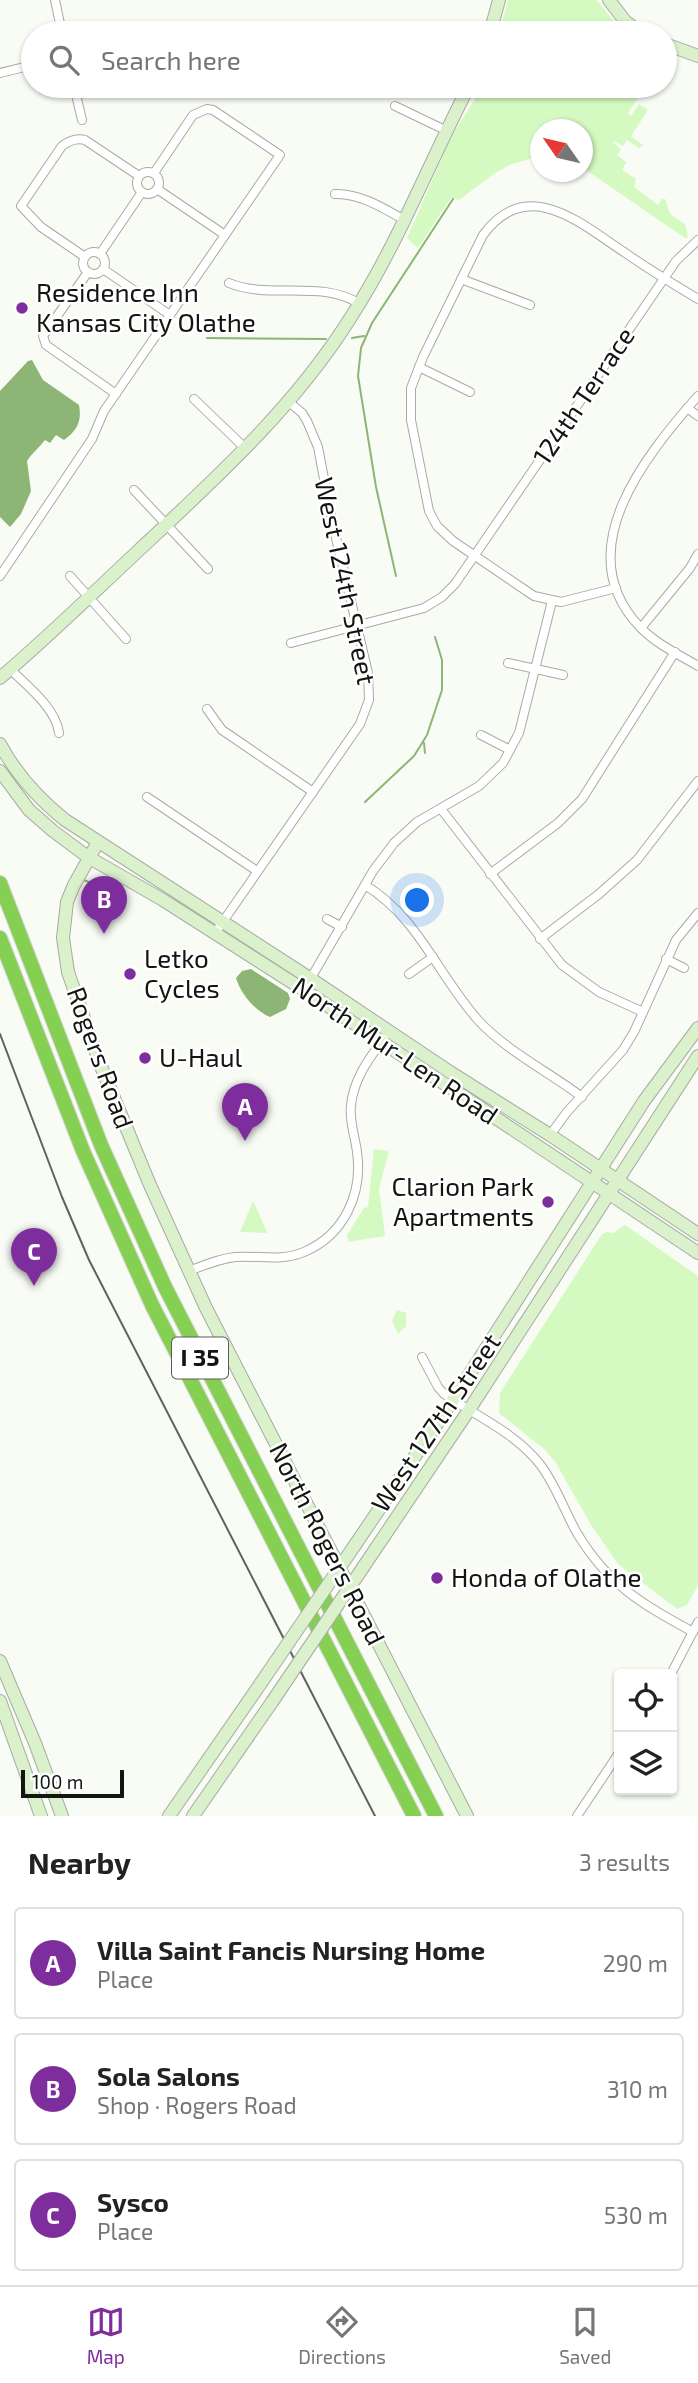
<!DOCTYPE html>
<meta charset="utf-8">
<style>
:root{--surface:#fff;--page:#f2f2f2;--text:#222;--muted:#767676;--line:#e0e0e0;--accent:#7e2d9d}
body{margin:0;font-family:"Exo 2",sans-serif;background:var(--page);color:var(--text)}
.controls{position:absolute;right:21px;bottom:21px;display:grid;overflow:hidden;border-radius:7px;box-shadow:0 2px 5px #0004}
.controls button{width:63px;height:63px;display:grid;place-items:center;padding:0;border:0;border-bottom:2px solid var(--line);background:var(--surface);color:var(--text);font:35px sans-serif}
.compass{position:absolute;left:530px;top:119px;width:63px;height:63px;border-radius:50%;background:var(--surface);box-shadow:0 2px 5px #0004;rotate:304deg}
.scale{position:absolute;left:21px;bottom:18px;width:103px;box-sizing:border-box;padding-left:7px;border:4px solid #131512;border-top:0;font-size:19px;line-height:24px;white-space:nowrap;color:#131512;-webkit-text-stroke:5px #fff;paint-order:stroke}
.you{position:absolute;left:418px;top:901px;width:24px;height:24px;margin:-18px;border:5px solid #fff;border-radius:50%;background:#1a73e8;box-shadow:0 0 0 10px #1a73e833}
.badge{display:grid;place-items:center;width:46px;height:46px;border-radius:50%;background:var(--accent);color:#fff;font-size:23px;font-weight:700}
.pin{position:absolute;translate:-50% -58px;filter:drop-shadow(0 2px 4px #0008)}
.pin::after{content:'';position:absolute;top:37px;width:24px;height:21px;background:inherit;clip-path:polygon(0 0,100% 0,50% 100%)}
.list{margin:0;padding:0;list-style:none}
h2{display:flex;justify-content:space-between;align-items:center;height:91px;margin:0;padding:0 28px;font-size:30px}
h2 small{font-size:23px;font-weight:400;color:var(--muted)}
.list li{display:grid;grid-template-columns:46px 1fr auto;gap:21px;align-items:center;box-sizing:border-box;height:112px;margin:0 14px 14px;padding:0 14px;border:2px solid var(--line);border-radius:7px}
.list b{display:block;font-size:26px;white-space:nowrap}
.list p{margin:0;font-size:23px;white-space:nowrap;color:var(--muted)}
.list em{font-size:23px;font-style:normal;color:var(--muted)}
.icon{flex:none;width:38px;height:38px;fill:none;stroke:currentColor;stroke-width:2;stroke-linecap:round;stroke-linejoin:round}
.map{position:relative;flex:none;width:698px;height:1816px;overflow:hidden}
.search{position:absolute;background:var(--surface);box-shadow:0 2px 5px #0004;left:21px;right:21px;top:21px;height:77px;display:flex;align-items:center;gap:18px;box-sizing:border-box;padding:0 24px;border-radius:38px;color:var(--muted);font-size:26px}
.sheet{height:469px;background:var(--surface)}
nav{display:flex;justify-content:space-around;align-items:center;box-sizing:border-box;height:98px;border-top:2px solid var(--line);background:var(--surface);font-size:19px;color:var(--muted)}
nav a{display:grid;justify-items:center;gap:4px}
nav .on{color:var(--accent)}
.map>svg:first-child{display:block}
.green{fill:#d5fac1}
.water{fill:#8db576}
.lines{fill:none;stroke-linecap:round;stroke-linejoin:round}
.stream{stroke:#8db576;stroke-width:2}
.street-casing{stroke:#a7aba5;stroke-width:10}
.secondary-casing{stroke:#a7aba5;stroke-width:14}
.highway-casing{stroke:#d5d5d4;stroke-width:16}
.street{stroke:#fff;stroke-width:8}
.secondary{stroke:#daf1cb;stroke-width:12}
.highway{stroke:#85d053;stroke-width:14}
.rail{stroke:#60625e;stroke-width:2}
.secondary-bridge-casing{stroke:#a7aba5;stroke-width:14;stroke-linecap:butt}
.secondary-bridge{stroke:#daf1cb;stroke-width:12}
.poi-dot{fill:#7e2d9d;stroke:#fff;stroke-width:2.5}
.labels{text-anchor:middle;stroke-width:5;stroke-linejoin:round;paint-order:stroke}
.shield{fill:#fff;stroke:#5a5b59;stroke-width:2}
.shield-label{font-size:24px;font-weight:bold;fill:#131512}
.poi-label{font-size:26px;fill:#131512;stroke:#fff;text-anchor:start}
.street-label{font-size:26px;fill:#131512;stroke:#fff}
</style>
<div class="map">
<svg width="698" height="1816" viewBox="0 0 698 1816">
<rect width="100%" height="100%" fill="#f8fcf5"/>
<g class="green">
<polygon points="508,0 597,0 623,33 499,33"/>
<polygon points="483,86 646,86 628,113 631,116 639,104 648,110 631,136 643,145 639,148 627,140 623,146 615,141 613,143 621,149 617,155 626,162 622,170 636,179 634,187 658,205 662,199 665,199 670,214 685,224 688,237 685,238 583,168 582,130 540,130 540,156 512,164 495,173 459,200 451,198 418,248 407,238 450,139"/>
<polygon points="374,1149 389,1151 379,1189 385,1236 348,1242 347,1235 364,1208 368,1207"/>
<polygon points="253,1201 267,1232 266,1233 240,1232"/>
<polygon points="625,1225 698,1276 698,1585 687,1605 677,1609 618,1564 591,1525 556,1463 544,1449 499,1413 500,1393 602,1234 606,1232 613,1233"/>
<polygon points="397,1310 406,1313 406,1326 398,1334 392,1321"/>
</g>
<g class="water">
<path d="M 32,360 L 43,380 L 79,405 C 82,422 77,430 64,440 L 56,435 L 50,443 L 45,440 C 39,448 32,453 27,461 L 31,491 L 21,514 L 10,527 L 0,517 L 0,391 L 28,361 Z"/>
<path d="M 251,969 L 288,993 L 290,999 L 286,1009 L 270,1017 C 254,1010 241,994 236,978 L 242,971 Z"/>
</g>
<g class="lines">
<g class="stream">
<polyline points="207,338 326,339"/>
<polyline points="352,338 364,336"/>
<polyline points="396,576 376,487 358,376 361,348 372,323 453,199"/>
<polyline points="424,743 425,753"/>
<polyline points="365,802 414,756 427,735 442,690 442,660 435,637"/>
<polyline points="84,880 91,883 89,887"/>
</g>
<defs>
<g id="street">
<polyline points="55,0 62,33"/>
<polyline points="0,73 33,65"/>
<polyline points="74,86 82,120"/>
<polyline points="395,106 445,130"/>
<circle cx="148" cy="183" r="11"/>
<polyline points="157,189 225,235"/>
<path d="M 335,194 C 360,193 385,209 406,221"/>
<circle cx="94" cy="263" r="11"/>
<polyline points="100,254 142,192"/>
<path d="M 85,257 L 41,227 L 21,206 L 62,146 C 68,141 77,138 85,140 L 139,176"/>
<polyline points="103,269 170,315"/>
<polyline points="88,272 43,336 46,345 116,394"/>
<polyline points="461,279 530,305"/>
<path d="M 229,283 C 270,300 321,279 360,304"/>
<polyline points="419,367 470,392"/>
<path d="M 698,396 C 646,455 567,551 640,627 C 656,644 678,654 698,666"/>
<polyline points="194,399 246,449"/>
<polyline points="687,408 698,416"/>
<polyline points="134,490 208,569"/>
<polyline points="0,576 92,439 104,411 280,155 213,110 207,109 193,115 154,173"/>
<polyline points="70,576 126,639"/>
<path d="M 616,588 L 561,602 L 534,596 L 453,541 L 437,526 L 429,511 L 411,420 L 411,388 L 423,357 L 483,235 C 527,175 580,223 624,252 C 648,269 673,284 698,299"/>
<polyline points="641,628 690,568 698,554"/>
<polyline points="291,643 424,608 442,597 455,584 676,261 698,240"/>
<polyline points="508,663 563,675"/>
<path d="M 10,669 C 27,686 56,708 59,733"/>
<polyline points="207,709 222,730 313,792"/>
<polyline points="481,735 510,750"/>
<polyline points="147,797 257,871"/>
<polyline points="441,809 562,965 599,992 643,1012"/>
<polyline points="490,874 558,823 582,799 675,652"/>
<path d="M 365,885 C 418,917 438,975 478,1020 C 505,1050 549,1072 582,1097"/>
<polyline points="327,919 342,927"/>
<polyline points="215,933 360,724 369,700 368,673 332,521 318,447 307,421 302,413 289,402"/>
<polyline points="540,939 599,894 637,860 698,781"/>
<polyline points="666,959 684,968"/>
<polyline points="409,974 433,957"/>
<polyline points="304,990 373,871 394,843 417,822 479,786 503,763 519,733 552,601"/>
<polyline points="550,1135 567,1112 623,1050 634,1032 676,940 698,913"/>
<path d="M 189,1271 C 204,1265 219,1259 235,1257 C 259,1255 280,1262 304,1252 C 344,1235 363,1194 357,1152 C 355,1136 349,1121 351,1105 C 354,1078 369,1059 384,1038"/>
<path d="M 422,1357 L 438,1387 L 444,1394 C 476,1416 514,1432 539,1463 C 555,1483 564,1510 577,1533 C 608,1585 642,1604 693,1632"/>
<polyline points="671,1674 698,1622"/>
<polyline points="577,1816 619,1753"/>
</g>
<g id="secondary">
<polyline points="609,0 625,21 641,33"/>
<polyline points="490,33 499,0"/>
<polyline points="665,44 698,56"/>
<path d="M 0,678 C 47,638 92,594 137,552 C 215,479 294,408 351,317 C 398,244 429,163 469,86"/>
<path d="M 0,744 C 16,774 39,799 65,820 L 311,979 L 450,1072 L 550,1135 L 698,1234"/>
<polyline points="0,771 29,810 53,831 88,857 163,900 304,990 698,1253"/>
<polyline points="98,842 74,885 67,902 63,938 68,972 100,1064 150,1185 206,1308 467,1816"/>
<polyline points="355,1545 453,1400 644,1101 698,1028"/>
<polyline points="364,1566 469,1410 698,1056"/>
<polyline points="0,1661 35,1743 62,1816"/>
<polyline points="0,1701 41,1816"/>
<polyline points="169,1816 261,1683"/>
<polyline points="193,1816 272,1702"/>
</g>
<g id="highway">
<polyline points="0,883 101,1145 165,1287 436,1816"/>
<polyline points="0,938 83,1151 152,1305 414,1816"/>
</g>
</defs>
<use href="#street" class="street-casing"/>
<use href="#secondary" class="secondary-casing"/>
<use href="#highway" class="highway-casing"/>
<use href="#street" class="street"/>
<use href="#secondary" class="secondary"/>
<use href="#highway" class="highway"/>
<polyline class="rail" points="0,1034 62,1197 89,1260 375,1816"/>
<defs>
<g id="secondary-bridge">
<polyline points="261,1683 355,1545"/>
<polyline points="272,1702 364,1566"/>
</g>
</defs>
<use href="#secondary-bridge" class="secondary-bridge-casing"/>
<use href="#secondary-bridge" class="secondary-bridge"/>
</g>
<g class="poi-dot">
<circle cx="22" cy="308" r="7"/>
<circle cx="130" cy="974" r="7"/>
<circle cx="145" cy="1058" r="7"/>
<circle cx="548" cy="1202" r="7"/>
<circle cx="437" cy="1578" r="7"/>
</g>
<g class="labels">
<rect class="shield" x="172" y="1337.5" width="56" height="41" rx="5"/>
<g class="shield-label">
<text x="200" y="1366">I 35</text>
</g>
<g class="poi-label">
<text x="36" y="302">Residence Inn<tspan x="36" dy="30">Kansas City Olathe</tspan></text>
<text x="144" y="968">Letko<tspan x="144" dy="30">Cycles</tspan></text>
<text x="159" y="1067">U-Haul</text>
<text x="534" y="1196" text-anchor="end">Clarion Park<tspan x="534" dy="30">Apartments</tspan></text>
<text x="451" y="1587">Honda of Olathe</text>
</g>
<g class="street-label">
<text transform="translate(584 396) rotate(-56)" y="9">124th Terrace</text>
<text transform="translate(345 581) rotate(78)" y="9">West 124th Street</text>
<text transform="translate(395 1051) rotate(34)" y="9">North Mur-Len Road</text>
<text transform="translate(100 1058) rotate(70)" y="9">Rogers Road</text>
<text transform="translate(436 1423) rotate(-56)" y="9">West 127th Street</text>
<text transform="translate(327 1544) rotate(63)" y="9">North Rogers Road</text>
</g>
</g>
</svg>
<div class="controls">
<button><svg class="icon" aria-label="locate" viewBox="0 0 24 24"><circle cx="12" cy="12" r="6"/><path d="M12 2v4M12 18v4M2 12h4M18 12h4"/></svg></button>
<button><svg class="icon" aria-label="layers" viewBox="0 0 24 24"><path d="M12 4l9 5-9 5-9-5zM3 14l9 5 9-5"/></svg></button>
</div>
<svg class="compass" viewBox="-18 -18 36 36"><path d="M0-13l5 13h-10z" fill="#e53935"/><path d="M0 13l5-13h-10z" fill="#767676"/></svg>
<div class="scale">100 m</div>
<div class="you"></div>
<div class="pin badge" style="left:245px;top:1141px">A</div>
<div class="pin badge" style="left:104px;top:934px">B</div>
<div class="pin badge" style="left:34px;top:1286px">C</div>
<div class="search"><svg class="icon" aria-label="search" viewBox="0 0 24 24"><circle cx="10" cy="10" r="6"/><path d="M15 15l6 6"/></svg>Search here</div>
</div>
<section class="sheet">
<h2>Nearby<small>3 results</small></h2>
<ul class="list">
<li><span class="badge">A</span><div><b>Villa Saint Fancis Nursing Home</b><p>Place</p></div><em>290 m</em></li>
<li><span class="badge">B</span><div><b>Sola Salons</b><p>Shop · Rogers Road</p></div><em>310 m</em></li>
<li><span class="badge">C</span><div><b>Sysco</b><p>Place</p></div><em>530 m</em></li>
</ul>
</section>
<nav>
<a class="on"><svg class="icon" aria-label="map" viewBox="0 0 24 24"><path d="M3 6l6-2 6 2 6-2v14l-6 2-6-2-6 2zM9 4v14M15 6v14"/></svg>Map</a>
<a><svg class="icon" aria-label="directions" viewBox="0 0 24 24"><path d="M12 3l9 9-9 9-9-9zM9 14v-3h6M13 9l2 2-2 2"/></svg>Directions</a>
<a><svg class="icon" aria-label="saved" viewBox="0 0 24 24"><path d="M7 4h10v16l-5-4-5 4z"/></svg>Saved</a>
</nav>
